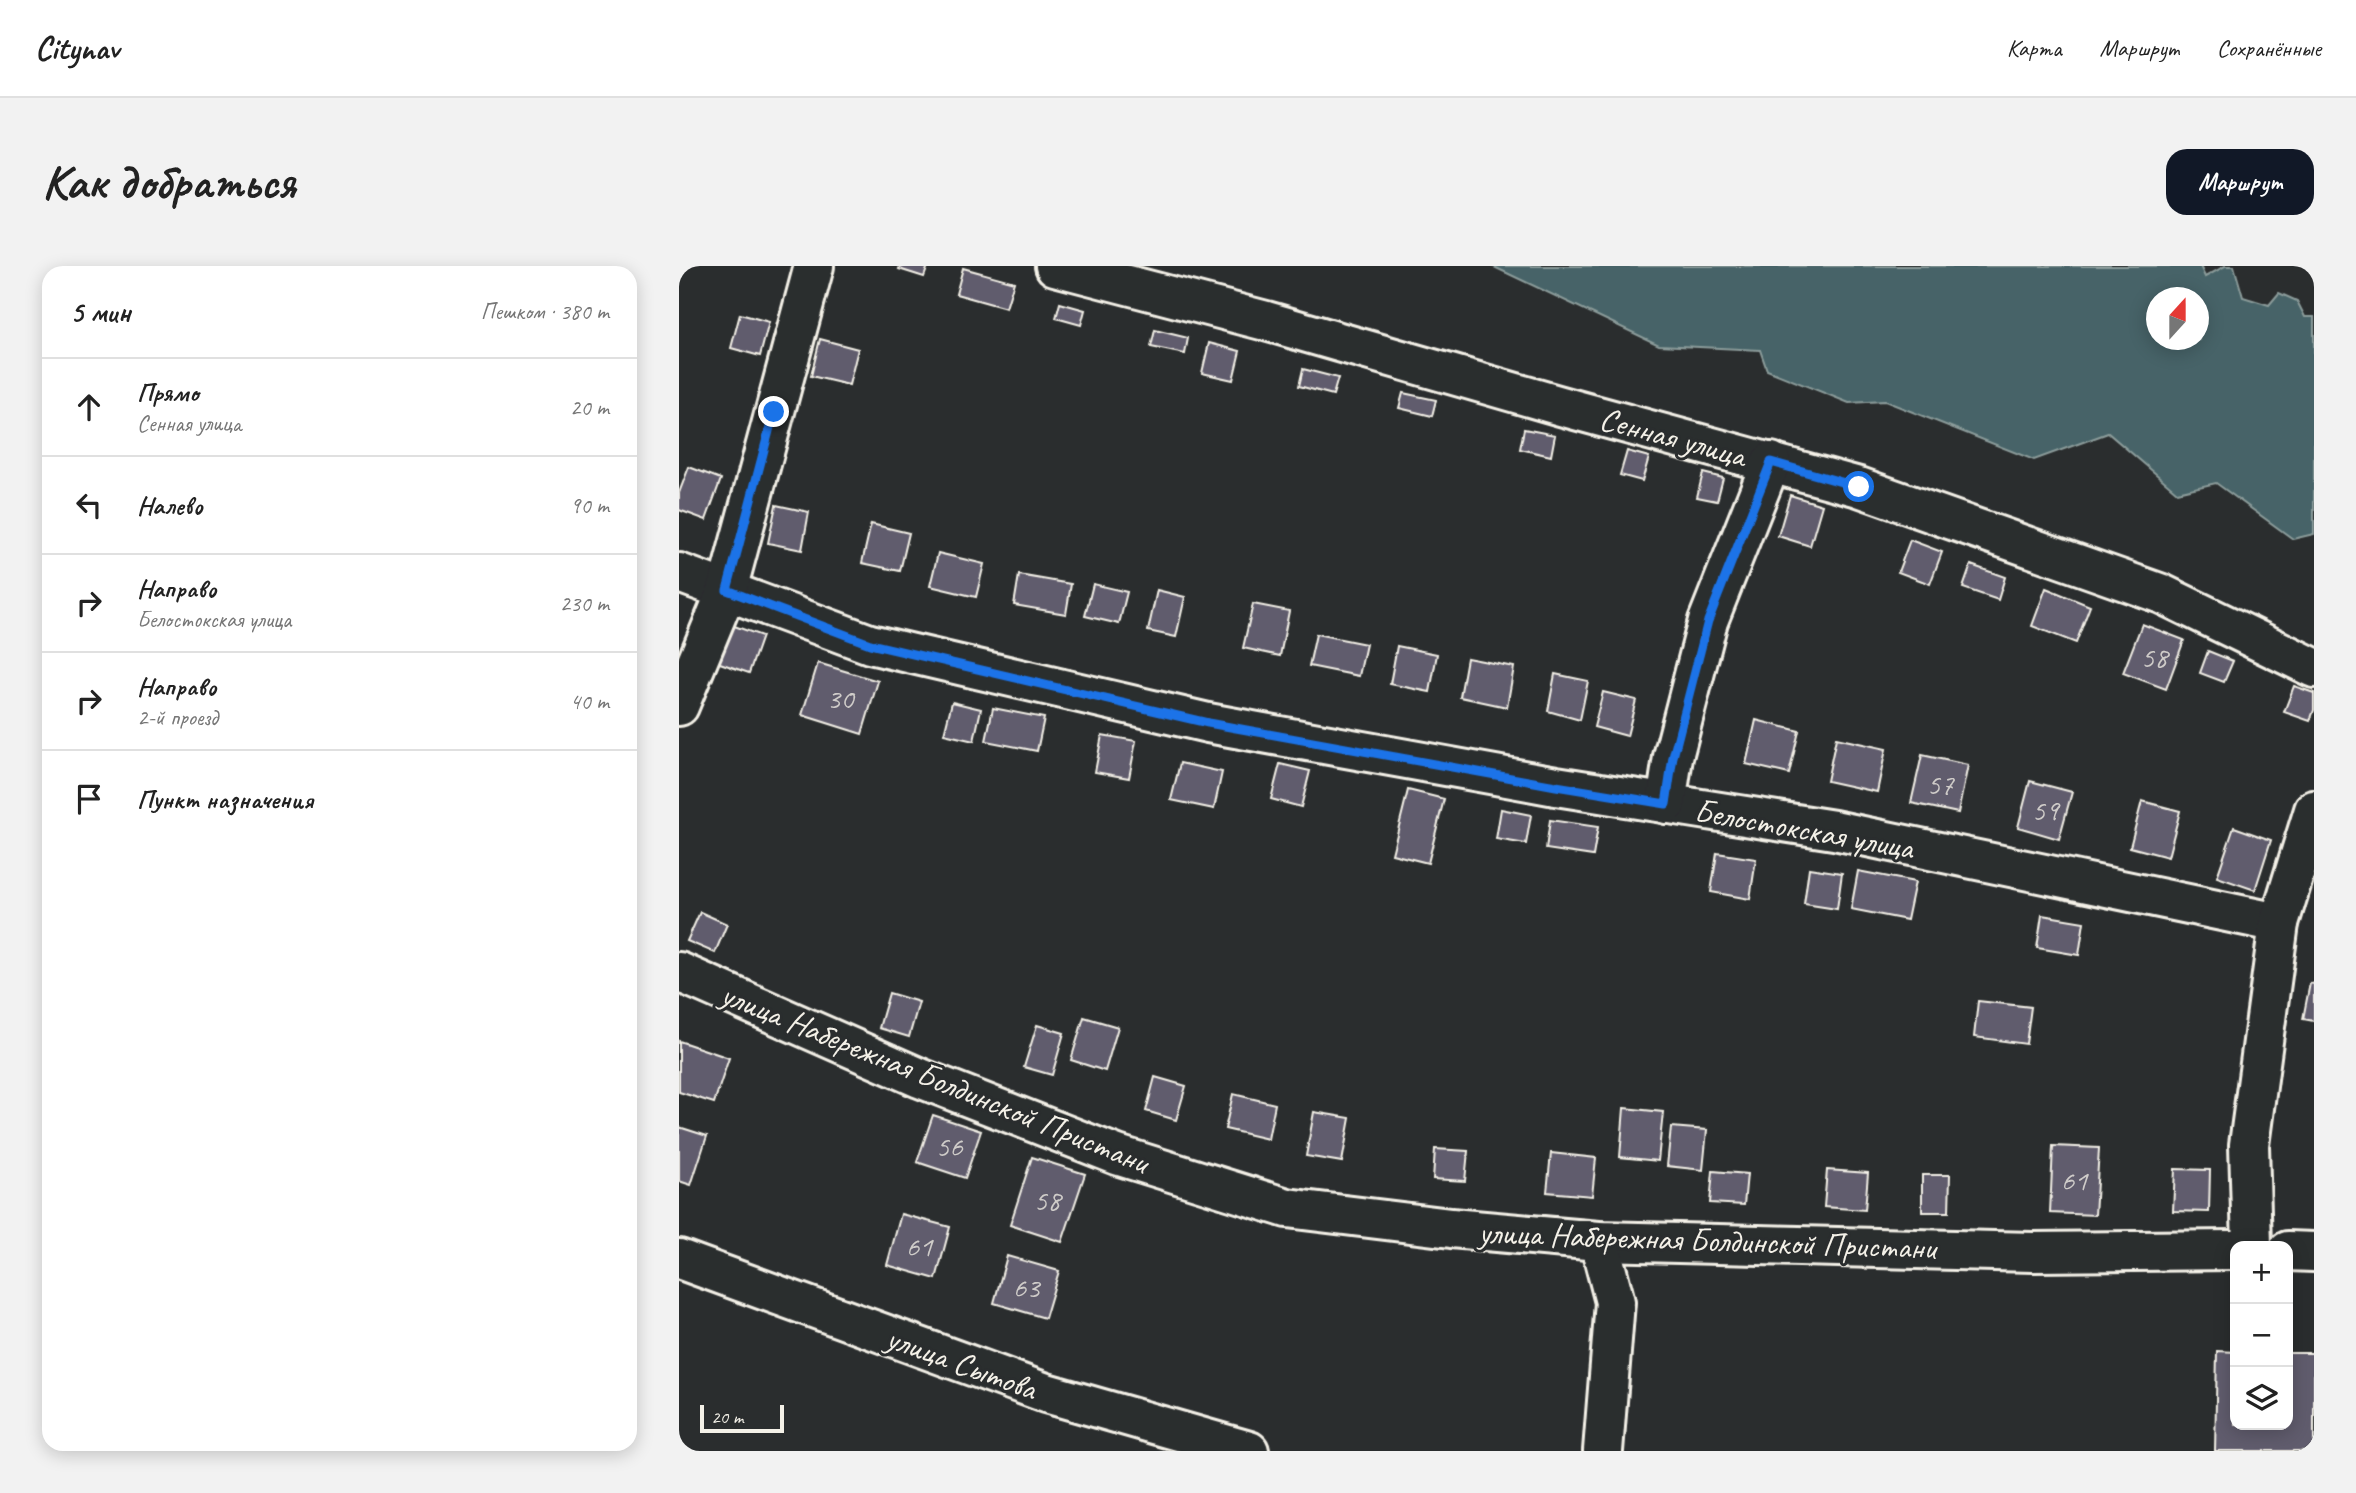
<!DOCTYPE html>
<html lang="ru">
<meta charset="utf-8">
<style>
:root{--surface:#fff;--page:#f2f2f2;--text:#222;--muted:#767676;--line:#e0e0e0;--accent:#111827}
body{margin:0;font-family:Caveat,sans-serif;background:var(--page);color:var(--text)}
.controls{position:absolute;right:21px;bottom:21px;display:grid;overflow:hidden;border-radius:14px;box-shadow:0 4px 18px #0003}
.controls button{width:63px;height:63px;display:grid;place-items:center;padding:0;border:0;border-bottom:2px solid var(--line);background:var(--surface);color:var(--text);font:35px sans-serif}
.compass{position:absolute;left:1467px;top:21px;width:63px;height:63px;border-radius:50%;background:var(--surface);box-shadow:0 4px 18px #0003;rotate:21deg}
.scale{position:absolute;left:21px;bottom:18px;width:84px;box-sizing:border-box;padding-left:7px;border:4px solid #f4f1e8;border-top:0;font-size:19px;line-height:24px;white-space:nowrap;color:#f4f1e8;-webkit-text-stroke:5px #2a2d2e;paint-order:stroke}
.stop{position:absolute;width:21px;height:21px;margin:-16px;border:5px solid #1a73e8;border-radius:50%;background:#fff}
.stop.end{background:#1a73e8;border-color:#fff;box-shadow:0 2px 7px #0008}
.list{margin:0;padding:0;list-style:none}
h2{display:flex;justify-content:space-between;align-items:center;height:91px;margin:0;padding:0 28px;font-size:30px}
h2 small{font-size:23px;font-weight:400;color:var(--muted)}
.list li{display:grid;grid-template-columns:46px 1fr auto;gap:21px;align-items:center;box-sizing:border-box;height:98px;padding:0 28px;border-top:2px solid var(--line)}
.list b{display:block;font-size:26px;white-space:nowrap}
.list p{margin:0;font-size:23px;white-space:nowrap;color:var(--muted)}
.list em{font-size:23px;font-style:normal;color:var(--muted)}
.icon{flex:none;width:38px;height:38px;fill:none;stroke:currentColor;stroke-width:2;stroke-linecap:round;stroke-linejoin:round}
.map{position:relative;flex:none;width:1635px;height:1185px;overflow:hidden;border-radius:21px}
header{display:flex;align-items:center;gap:42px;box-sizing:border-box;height:98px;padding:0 35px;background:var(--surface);border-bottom:2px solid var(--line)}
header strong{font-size:33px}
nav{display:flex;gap:38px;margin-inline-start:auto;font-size:24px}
.intro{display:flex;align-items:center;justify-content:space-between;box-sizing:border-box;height:168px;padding:0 42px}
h1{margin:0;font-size:49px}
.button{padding:18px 32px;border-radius:21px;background:var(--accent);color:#fff;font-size:24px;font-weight:700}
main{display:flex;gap:42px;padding:0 42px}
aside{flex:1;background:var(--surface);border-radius:21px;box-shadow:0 4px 18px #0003}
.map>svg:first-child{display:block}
.water{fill:#466467;stroke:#8c9c9b;stroke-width:2;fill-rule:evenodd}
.building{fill:#605c6d;stroke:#f4f1e8;stroke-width:2}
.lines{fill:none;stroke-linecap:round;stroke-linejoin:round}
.minor-casing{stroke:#f4f1e8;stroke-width:44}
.minor{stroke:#2a2d2e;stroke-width:38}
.route{stroke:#1a73e8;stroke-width:9}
.labels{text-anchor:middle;stroke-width:6;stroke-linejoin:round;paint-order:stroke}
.number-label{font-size:30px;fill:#cfccc9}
.street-label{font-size:33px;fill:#f4f1e8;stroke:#2a2d2e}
</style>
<header>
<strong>Citynav</strong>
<nav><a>Карта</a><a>Маршрут</a><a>Сохранённые</a></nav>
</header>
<div class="intro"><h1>Как добраться</h1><a class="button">Маршрут</a></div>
<main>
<aside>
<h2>5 мин<small>Пешком · 380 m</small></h2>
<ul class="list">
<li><svg class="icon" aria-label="ahead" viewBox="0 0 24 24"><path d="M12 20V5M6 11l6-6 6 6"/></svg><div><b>Прямо</b><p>Сенная улица</p></div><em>20 m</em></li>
<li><svg class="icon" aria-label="left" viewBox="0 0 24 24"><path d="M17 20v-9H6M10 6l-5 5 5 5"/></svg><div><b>Налево</b></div><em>90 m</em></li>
<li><svg class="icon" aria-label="right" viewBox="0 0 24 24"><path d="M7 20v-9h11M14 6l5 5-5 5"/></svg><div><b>Направо</b><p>Белостокская улица</p></div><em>230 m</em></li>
<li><svg class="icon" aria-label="right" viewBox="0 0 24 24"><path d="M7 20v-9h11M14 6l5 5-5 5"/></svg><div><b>Направо</b><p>2-й проезд</p></div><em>40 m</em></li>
<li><svg class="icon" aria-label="arrive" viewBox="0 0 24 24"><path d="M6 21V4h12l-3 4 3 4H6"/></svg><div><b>Пункт назначения</b></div></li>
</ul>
</aside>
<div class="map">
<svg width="1635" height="1185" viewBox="0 0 1635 1185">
<rect width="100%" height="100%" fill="#2a2d2e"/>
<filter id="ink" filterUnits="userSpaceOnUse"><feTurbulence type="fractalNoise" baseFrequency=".0143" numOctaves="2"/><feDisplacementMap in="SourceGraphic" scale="14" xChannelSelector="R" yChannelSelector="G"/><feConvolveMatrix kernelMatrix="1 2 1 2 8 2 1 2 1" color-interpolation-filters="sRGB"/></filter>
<g filter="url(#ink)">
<path class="water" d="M 813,0 L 1521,0 L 1526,11 L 1546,0 L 1555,0 L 1564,31 L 1590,39 L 1600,27 L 1618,35 L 1626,51 L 1635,51 L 1635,268 L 1614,273 L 1537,217 L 1498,226 L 1429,167 L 1355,194 L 1206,135 L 1170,137 L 1088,104 L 1081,84 L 980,79 ZM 1478,32 L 1520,32 L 1520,74 L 1478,74 Z"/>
<g class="building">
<polygon points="221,0 249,0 245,11 220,3"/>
<polygon points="284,2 335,16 327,42 277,28"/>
<polygon points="381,37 406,44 402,59 377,52"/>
<polygon points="61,48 90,56 81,90 52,82"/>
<polygon points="476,64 509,72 506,88 472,81"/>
<polygon points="141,73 179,83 170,119 132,110"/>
<polygon points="530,77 561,85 554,114 523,107"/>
<polygon points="624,103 659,112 654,129 620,120"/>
<polygon points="724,127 757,134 753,150 720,142"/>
<polygon points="845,163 876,169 872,190 841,183"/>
<polygon points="948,185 970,191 963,215 941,209"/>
<polygon points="10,201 42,213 27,254 0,244 0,227"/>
<polygon points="1024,207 1044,212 1038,235 1018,231"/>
<polygon points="1111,229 1143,239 1131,280 1099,270"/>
<polygon points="97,239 130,246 123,284 89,277"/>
<polygon points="192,258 230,267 221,305 183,297"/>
<polygon points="1231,274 1263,286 1251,318 1219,306"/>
<polygon points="259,287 305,298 297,331 251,320"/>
<polygon points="1292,299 1326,311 1319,334 1284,322"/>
<polygon points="340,309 392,318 387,348 335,339"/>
<polygon points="414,318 448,326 440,358 406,350"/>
<polygon points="1367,322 1411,340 1397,377 1353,360"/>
<polygon points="478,324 506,331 497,371 469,365"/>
<polygon points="574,338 610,345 601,390 564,382"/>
<polygon points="47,357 83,370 70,407 35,395"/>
<polygon points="1463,358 1505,374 1487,423 1444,407"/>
<polygon points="637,368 687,378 680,410 630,400"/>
<polygon points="718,380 758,388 751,426 711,418"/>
<polygon points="1529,385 1554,395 1545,416 1521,407"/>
<polygon points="788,392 835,401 828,441 781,431"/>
<polygon points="139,397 199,415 183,468 123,449"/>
<polygon points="876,408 909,415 901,454 869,445"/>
<polygon points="1615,420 1635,427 1635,444 1631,455 1605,446"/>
<polygon points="924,426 957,434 948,470 915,461"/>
<polygon points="273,436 302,443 295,475 265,468"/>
<polygon points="314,442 365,452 358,485 307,475"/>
<polygon points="1077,454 1120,465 1110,508 1067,498"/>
<polygon points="423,469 457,475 450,512 416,506"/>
<polygon points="1157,472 1207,483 1198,526 1148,515"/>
<polygon points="1243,489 1289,499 1279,547 1232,537"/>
<polygon points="501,497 543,506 535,543 492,534"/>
<polygon points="601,498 631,505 622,541 592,533"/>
<polygon points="1351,515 1393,526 1380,573 1339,561"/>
<polygon points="729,524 765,533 749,597 713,588"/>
<polygon points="1463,535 1501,545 1489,591 1451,581"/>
<polygon points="822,543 852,549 847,578 817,573"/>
<polygon points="871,554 919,561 914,590 867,583"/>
<polygon points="1555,561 1592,574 1576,624 1538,611"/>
<polygon points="1038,587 1077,593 1071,633 1032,626"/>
<polygon points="1130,602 1163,607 1158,643 1125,638"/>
<polygon points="1179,605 1236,616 1228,654 1172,643"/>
<polygon points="21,646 48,658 36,687 8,675"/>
<polygon points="1363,649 1405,656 1400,689 1358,682"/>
<polygon points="1631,717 1635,718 1635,755 1624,753"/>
<polygon points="210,727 240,736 230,771 200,762"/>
<polygon points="1299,735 1352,741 1347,778 1295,771"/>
<polygon points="405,751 439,761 426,805 392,794"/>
<polygon points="358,759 385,767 373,809 345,801"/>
<polygon points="0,775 50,792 35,837 0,826"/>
<polygon points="476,811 507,820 497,854 467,845"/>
<polygon points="554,828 596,838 589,873 546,863"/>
<polygon points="945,842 984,846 979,895 941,891"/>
<polygon points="635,846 671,852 663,896 627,890"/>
<polygon points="254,849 302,865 286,912 238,896"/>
<polygon points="0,861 28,870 12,919 0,915"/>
<polygon points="992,861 1028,864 1024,904 988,900"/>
<polygon points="1374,880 1420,882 1416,949 1371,947"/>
<polygon points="756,883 789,885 786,915 754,913"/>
<polygon points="872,887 917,892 913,930 868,926"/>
<polygon points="353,891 406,908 383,976 331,959"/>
<polygon points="1496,903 1531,904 1530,946 1494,945"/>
<polygon points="1148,904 1189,907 1186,944 1145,941"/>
<polygon points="1034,905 1068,908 1065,939 1031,937"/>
<polygon points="1243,909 1271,909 1270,946 1243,946"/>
<polygon points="222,948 271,961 257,1013 208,999"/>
<polygon points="328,990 380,1005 366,1052 315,1037"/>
<polygon points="1538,1085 1556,1086 1556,1159 1609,1159 1609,1087 1635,1087 1635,1185 1536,1185"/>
</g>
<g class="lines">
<defs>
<g id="minor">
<polyline points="376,0 587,55 882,140 1180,221 1483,328 1635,402"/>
<polyline points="0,307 191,378 529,457 877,520 1155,564 1600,657"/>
<polyline points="0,440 48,324 135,0"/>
<polyline points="987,538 994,491 1029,355 1092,196"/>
<polyline points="0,706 241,812 438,889 608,942 772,962 920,975 1354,986 1556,984"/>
<polyline points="920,975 936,1036 924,1185"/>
<polyline points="1573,980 1570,879 1600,657 1635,544"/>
<polyline points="1609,985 1635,986"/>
<polyline points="0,993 367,1127 570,1185"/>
</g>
</defs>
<use href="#minor" class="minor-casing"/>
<use href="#minor" class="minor"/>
</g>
</g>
<g class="lines" filter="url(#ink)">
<polyline class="route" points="95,146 48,324 191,378 529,457 877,520 987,538 994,491 1029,355 1092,196 1180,221"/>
</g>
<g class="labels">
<g class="number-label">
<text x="1475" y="401">58</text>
<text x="161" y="442">30</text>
<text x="1261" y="528">57</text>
<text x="1366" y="554">59</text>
<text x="270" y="890">56</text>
<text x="1395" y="924">61</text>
<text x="368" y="944">58</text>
<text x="240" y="990">61</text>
<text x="347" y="1031">63</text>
</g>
<g class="street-label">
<text transform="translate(994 170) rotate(15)" y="12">Сенная улица</text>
<text transform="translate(1125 562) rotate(10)" y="12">Белостокская улица</text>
<text transform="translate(256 811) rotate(22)" y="12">улица Набережная Болдинской Пристани</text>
<text transform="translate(1028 973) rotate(2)" y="12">улица Набережная Болдинской Пристани</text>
<text transform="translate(283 1096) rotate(20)" y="12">улица Сытова</text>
</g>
</g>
</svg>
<div class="controls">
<button>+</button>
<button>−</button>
<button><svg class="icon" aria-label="layers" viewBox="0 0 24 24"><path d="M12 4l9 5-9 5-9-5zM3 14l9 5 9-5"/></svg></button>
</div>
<svg class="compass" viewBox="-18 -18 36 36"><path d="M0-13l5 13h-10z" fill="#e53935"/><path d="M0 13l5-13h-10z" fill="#767676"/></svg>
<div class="scale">20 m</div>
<div class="stop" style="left:1180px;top:221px"></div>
<div class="stop end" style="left:95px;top:146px"></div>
</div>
</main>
